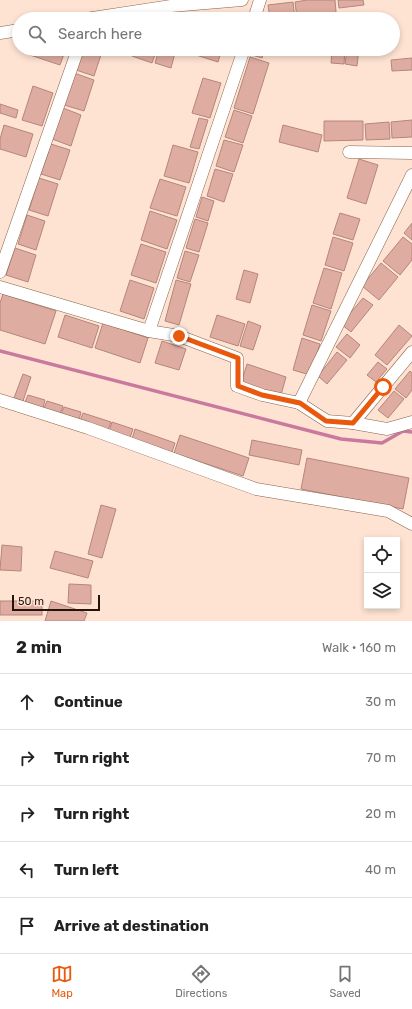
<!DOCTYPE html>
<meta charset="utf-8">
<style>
:root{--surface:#fff;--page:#f6f6f6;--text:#222;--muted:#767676;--line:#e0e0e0;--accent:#ea580c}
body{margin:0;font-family:Rubik,sans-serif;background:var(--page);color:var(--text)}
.controls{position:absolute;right:12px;bottom:12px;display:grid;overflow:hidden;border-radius:0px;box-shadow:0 2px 6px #0003}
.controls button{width:36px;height:36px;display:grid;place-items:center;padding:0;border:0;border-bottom:1px solid var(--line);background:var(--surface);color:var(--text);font:20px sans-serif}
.scale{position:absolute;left:12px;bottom:10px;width:88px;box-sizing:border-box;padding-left:4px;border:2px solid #24150c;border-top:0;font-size:11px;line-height:14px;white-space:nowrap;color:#24150c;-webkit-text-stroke:3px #fee3d3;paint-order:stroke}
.stop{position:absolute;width:12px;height:12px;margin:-9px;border:3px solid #ea580c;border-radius:50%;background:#fff}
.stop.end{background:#ea580c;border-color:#fff;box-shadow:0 1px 4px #0008}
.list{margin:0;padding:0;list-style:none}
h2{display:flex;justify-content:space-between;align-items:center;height:52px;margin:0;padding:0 16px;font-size:17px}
h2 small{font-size:13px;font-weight:400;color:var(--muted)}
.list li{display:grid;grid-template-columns:26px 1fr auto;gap:12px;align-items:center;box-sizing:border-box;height:56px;padding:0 16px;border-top:1px solid var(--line)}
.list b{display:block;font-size:15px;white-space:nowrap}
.list em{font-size:13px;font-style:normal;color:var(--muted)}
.icon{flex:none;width:22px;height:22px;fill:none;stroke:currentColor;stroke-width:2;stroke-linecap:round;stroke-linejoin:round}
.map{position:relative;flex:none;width:412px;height:621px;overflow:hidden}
.search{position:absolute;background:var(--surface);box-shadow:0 2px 6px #0003;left:12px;right:12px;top:12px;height:44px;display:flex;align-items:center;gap:10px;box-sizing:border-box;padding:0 14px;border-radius:22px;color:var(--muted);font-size:15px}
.sheet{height:332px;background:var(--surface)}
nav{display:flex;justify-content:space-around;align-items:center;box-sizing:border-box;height:56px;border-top:1px solid var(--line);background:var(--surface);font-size:11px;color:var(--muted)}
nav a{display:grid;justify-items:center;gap:2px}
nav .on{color:var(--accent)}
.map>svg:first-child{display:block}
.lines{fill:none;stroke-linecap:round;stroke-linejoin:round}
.stream{stroke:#c9799e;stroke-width:3.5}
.building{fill:#deaca1;stroke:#b6867c}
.minor-casing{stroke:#89624b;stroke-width:13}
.minor{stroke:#fff;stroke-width:12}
.route{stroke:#ea580c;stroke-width:5}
</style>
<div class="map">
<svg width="412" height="621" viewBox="0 0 412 621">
<rect width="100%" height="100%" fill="#fee3d3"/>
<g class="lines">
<polyline class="stream" points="0,351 341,439 382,443 403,431 412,432"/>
</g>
<g class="building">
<polygon points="307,0 335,0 336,12 297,18 295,2"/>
<polygon points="338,0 363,0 364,5 339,8"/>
<polygon points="293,2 295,19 270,19 268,5"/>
<polygon points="221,13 241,19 219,19"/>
<polygon points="28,49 58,49 65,51 60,65 27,54"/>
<polygon points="83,49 103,49 94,76 76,70"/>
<polygon points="134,49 157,49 152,63 132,56"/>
<polygon points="159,49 176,49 171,68 155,63"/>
<polygon points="198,49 222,49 218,62 196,55"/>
<polygon points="254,49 265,49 262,58 252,55"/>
<polygon points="332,49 345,49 344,64 331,63"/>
<polygon points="347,49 359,49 357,66 345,64"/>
<polygon points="250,57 269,63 253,114 234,108"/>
<polygon points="412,58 412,70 392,71 391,60"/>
<polygon points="74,73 94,80 84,111 64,105"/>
<polygon points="203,78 221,83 210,118 192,113"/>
<polygon points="33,86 53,93 42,126 22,120"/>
<polygon points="0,104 18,110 16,118 0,113"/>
<polygon points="63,108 81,115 71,146 52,139"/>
<polygon points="234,110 252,116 243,143 225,137"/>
<polygon points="199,118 208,120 199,149 190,147"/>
<polygon points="412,120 412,137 392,138 391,122"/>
<polygon points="324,121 363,121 363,140 324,141"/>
<polygon points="389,122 390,139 366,140 365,124"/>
<polygon points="4,125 33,134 26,157 0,149 0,139"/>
<polygon points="283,125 322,135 318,152 279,142"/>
<polygon points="224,140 243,145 234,172 216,166"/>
<polygon points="51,144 70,150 60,180 41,174"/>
<polygon points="173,145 198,152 189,183 164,176"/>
<polygon points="359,159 378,165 366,204 347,198"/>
<polygon points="215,169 233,174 224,202 207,196"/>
<polygon points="39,178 58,184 48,216 29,210"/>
<polygon points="160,179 186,187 177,216 150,208"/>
<polygon points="202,197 214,201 208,221 196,217"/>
<polygon points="150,211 177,220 167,249 141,240"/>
<polygon points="340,213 360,219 353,240 333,234"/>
<polygon points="27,215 45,221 36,250 18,244"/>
<polygon points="195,219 208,223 199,252 186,248"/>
<polygon points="412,223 412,240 404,233"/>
<polygon points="333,237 353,243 344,271 325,265"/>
<polygon points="403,237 412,244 412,260 400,275 383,261"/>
<polygon points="141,244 166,252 156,283 131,275"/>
<polygon points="15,248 36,255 28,282 6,275"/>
<polygon points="185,251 199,255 190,282 177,278"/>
<polygon points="381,263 398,277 379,300 362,286"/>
<polygon points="324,268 342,273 331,309 313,303"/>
<polygon points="244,270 258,274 250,303 236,299"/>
<polygon points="130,280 154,288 144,319 120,311"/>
<polygon points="176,280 191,284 179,325 165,321"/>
<polygon points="3,294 56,311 45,344 0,330 0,303"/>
<polygon points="363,298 373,305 351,332 341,324"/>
<polygon points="312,305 331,311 321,341 303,335"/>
<polygon points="65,315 99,326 92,348 58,337"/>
<polygon points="217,315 245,324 238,346 210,337"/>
<polygon points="248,321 261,326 253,350 240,346"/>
<polygon points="103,323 148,338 140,363 95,348"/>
<polygon points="399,325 412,336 387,365 375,355"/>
<polygon points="347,334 360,345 350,358 336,347"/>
<polygon points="302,338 320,344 310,375 293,370"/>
<polygon points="162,341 186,349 179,370 155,363"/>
<polygon points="337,352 347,360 327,384 318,376"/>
<polygon points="378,362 387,369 376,382 367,375"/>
<polygon points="247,364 286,377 281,395 241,383"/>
<polygon points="410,371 412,373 412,390 406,398 395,389"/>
<polygon points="23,374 31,377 23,401 14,398"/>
<polygon points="394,391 404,399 388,418 378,410"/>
<polygon points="28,395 45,400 43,408 25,402"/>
<polygon points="47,401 63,406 60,414 44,408"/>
<polygon points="64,407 81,412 79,420 61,414"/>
<polygon points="83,413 111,422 108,430 80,421"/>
<polygon points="112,422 133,429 130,438 109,431"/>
<polygon points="135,429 175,443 172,452 132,439"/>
<polygon points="180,435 249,458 243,476 174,453"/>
<polygon points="252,440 302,450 299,465 249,455"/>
<polygon points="307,458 409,478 403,509 301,489"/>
<polygon points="101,505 116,509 102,558 88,554"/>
<polygon points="2,545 22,547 21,571 0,570"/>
<polygon points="55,551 93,561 88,578 50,568"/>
<polygon points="69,584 91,585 91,604 68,603"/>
<rect x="0" y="601" width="42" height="14"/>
<polygon points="51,601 87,613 84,621 45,621"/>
</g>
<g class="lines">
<defs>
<g id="minor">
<polyline points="86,19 171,6 242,0"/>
<polyline points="254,19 260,0"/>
<polyline points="0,33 19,30"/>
<polyline points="349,152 412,153"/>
<polyline points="0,272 78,49"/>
<polyline points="0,287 149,331 179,336 237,358 237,386 262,395 299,403 327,421 353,423 387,429 412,422"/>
<polyline points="149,331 244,49"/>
<polyline points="0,400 88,428 256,489 388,511 412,524"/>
<polyline points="299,403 412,175"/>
<polyline points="353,423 412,352"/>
</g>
</defs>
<use href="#minor" class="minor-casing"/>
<use href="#minor" class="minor"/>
</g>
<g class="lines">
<polyline class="route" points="179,336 238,358 238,386 262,395 300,403 326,421 353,423 383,387"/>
</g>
</svg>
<div class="controls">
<button><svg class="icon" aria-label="locate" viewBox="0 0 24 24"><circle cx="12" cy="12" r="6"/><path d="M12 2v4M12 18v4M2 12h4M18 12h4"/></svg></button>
<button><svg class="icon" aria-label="layers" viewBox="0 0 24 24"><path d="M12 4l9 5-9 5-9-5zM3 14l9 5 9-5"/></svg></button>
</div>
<div class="scale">50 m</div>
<div class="stop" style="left:383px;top:387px"></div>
<div class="stop end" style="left:179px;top:336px"></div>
<div class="search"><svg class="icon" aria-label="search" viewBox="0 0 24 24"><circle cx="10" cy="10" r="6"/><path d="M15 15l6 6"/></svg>Search here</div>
</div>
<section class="sheet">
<h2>2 min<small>Walk · 160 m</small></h2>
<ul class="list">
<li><svg class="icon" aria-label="ahead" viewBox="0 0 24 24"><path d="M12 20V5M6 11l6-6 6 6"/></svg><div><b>Continue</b></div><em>30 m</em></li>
<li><svg class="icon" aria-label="right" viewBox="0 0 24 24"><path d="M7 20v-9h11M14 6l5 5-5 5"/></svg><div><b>Turn right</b></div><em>70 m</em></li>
<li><svg class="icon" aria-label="right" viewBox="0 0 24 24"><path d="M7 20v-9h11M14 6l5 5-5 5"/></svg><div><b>Turn right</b></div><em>20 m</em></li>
<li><svg class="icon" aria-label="left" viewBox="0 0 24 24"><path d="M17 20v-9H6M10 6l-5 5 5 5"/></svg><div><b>Turn left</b></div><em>40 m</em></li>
<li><svg class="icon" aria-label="arrive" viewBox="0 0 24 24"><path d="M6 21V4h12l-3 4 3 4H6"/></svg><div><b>Arrive at destination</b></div></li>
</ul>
</section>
<nav>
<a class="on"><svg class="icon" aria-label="map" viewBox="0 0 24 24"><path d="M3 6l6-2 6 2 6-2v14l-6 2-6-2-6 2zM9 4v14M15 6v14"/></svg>Map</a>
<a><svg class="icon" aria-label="directions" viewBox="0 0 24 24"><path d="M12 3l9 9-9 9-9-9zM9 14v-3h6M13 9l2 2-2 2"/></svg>Directions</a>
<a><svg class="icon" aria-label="saved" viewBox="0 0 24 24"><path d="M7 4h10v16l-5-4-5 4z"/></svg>Saved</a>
</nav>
